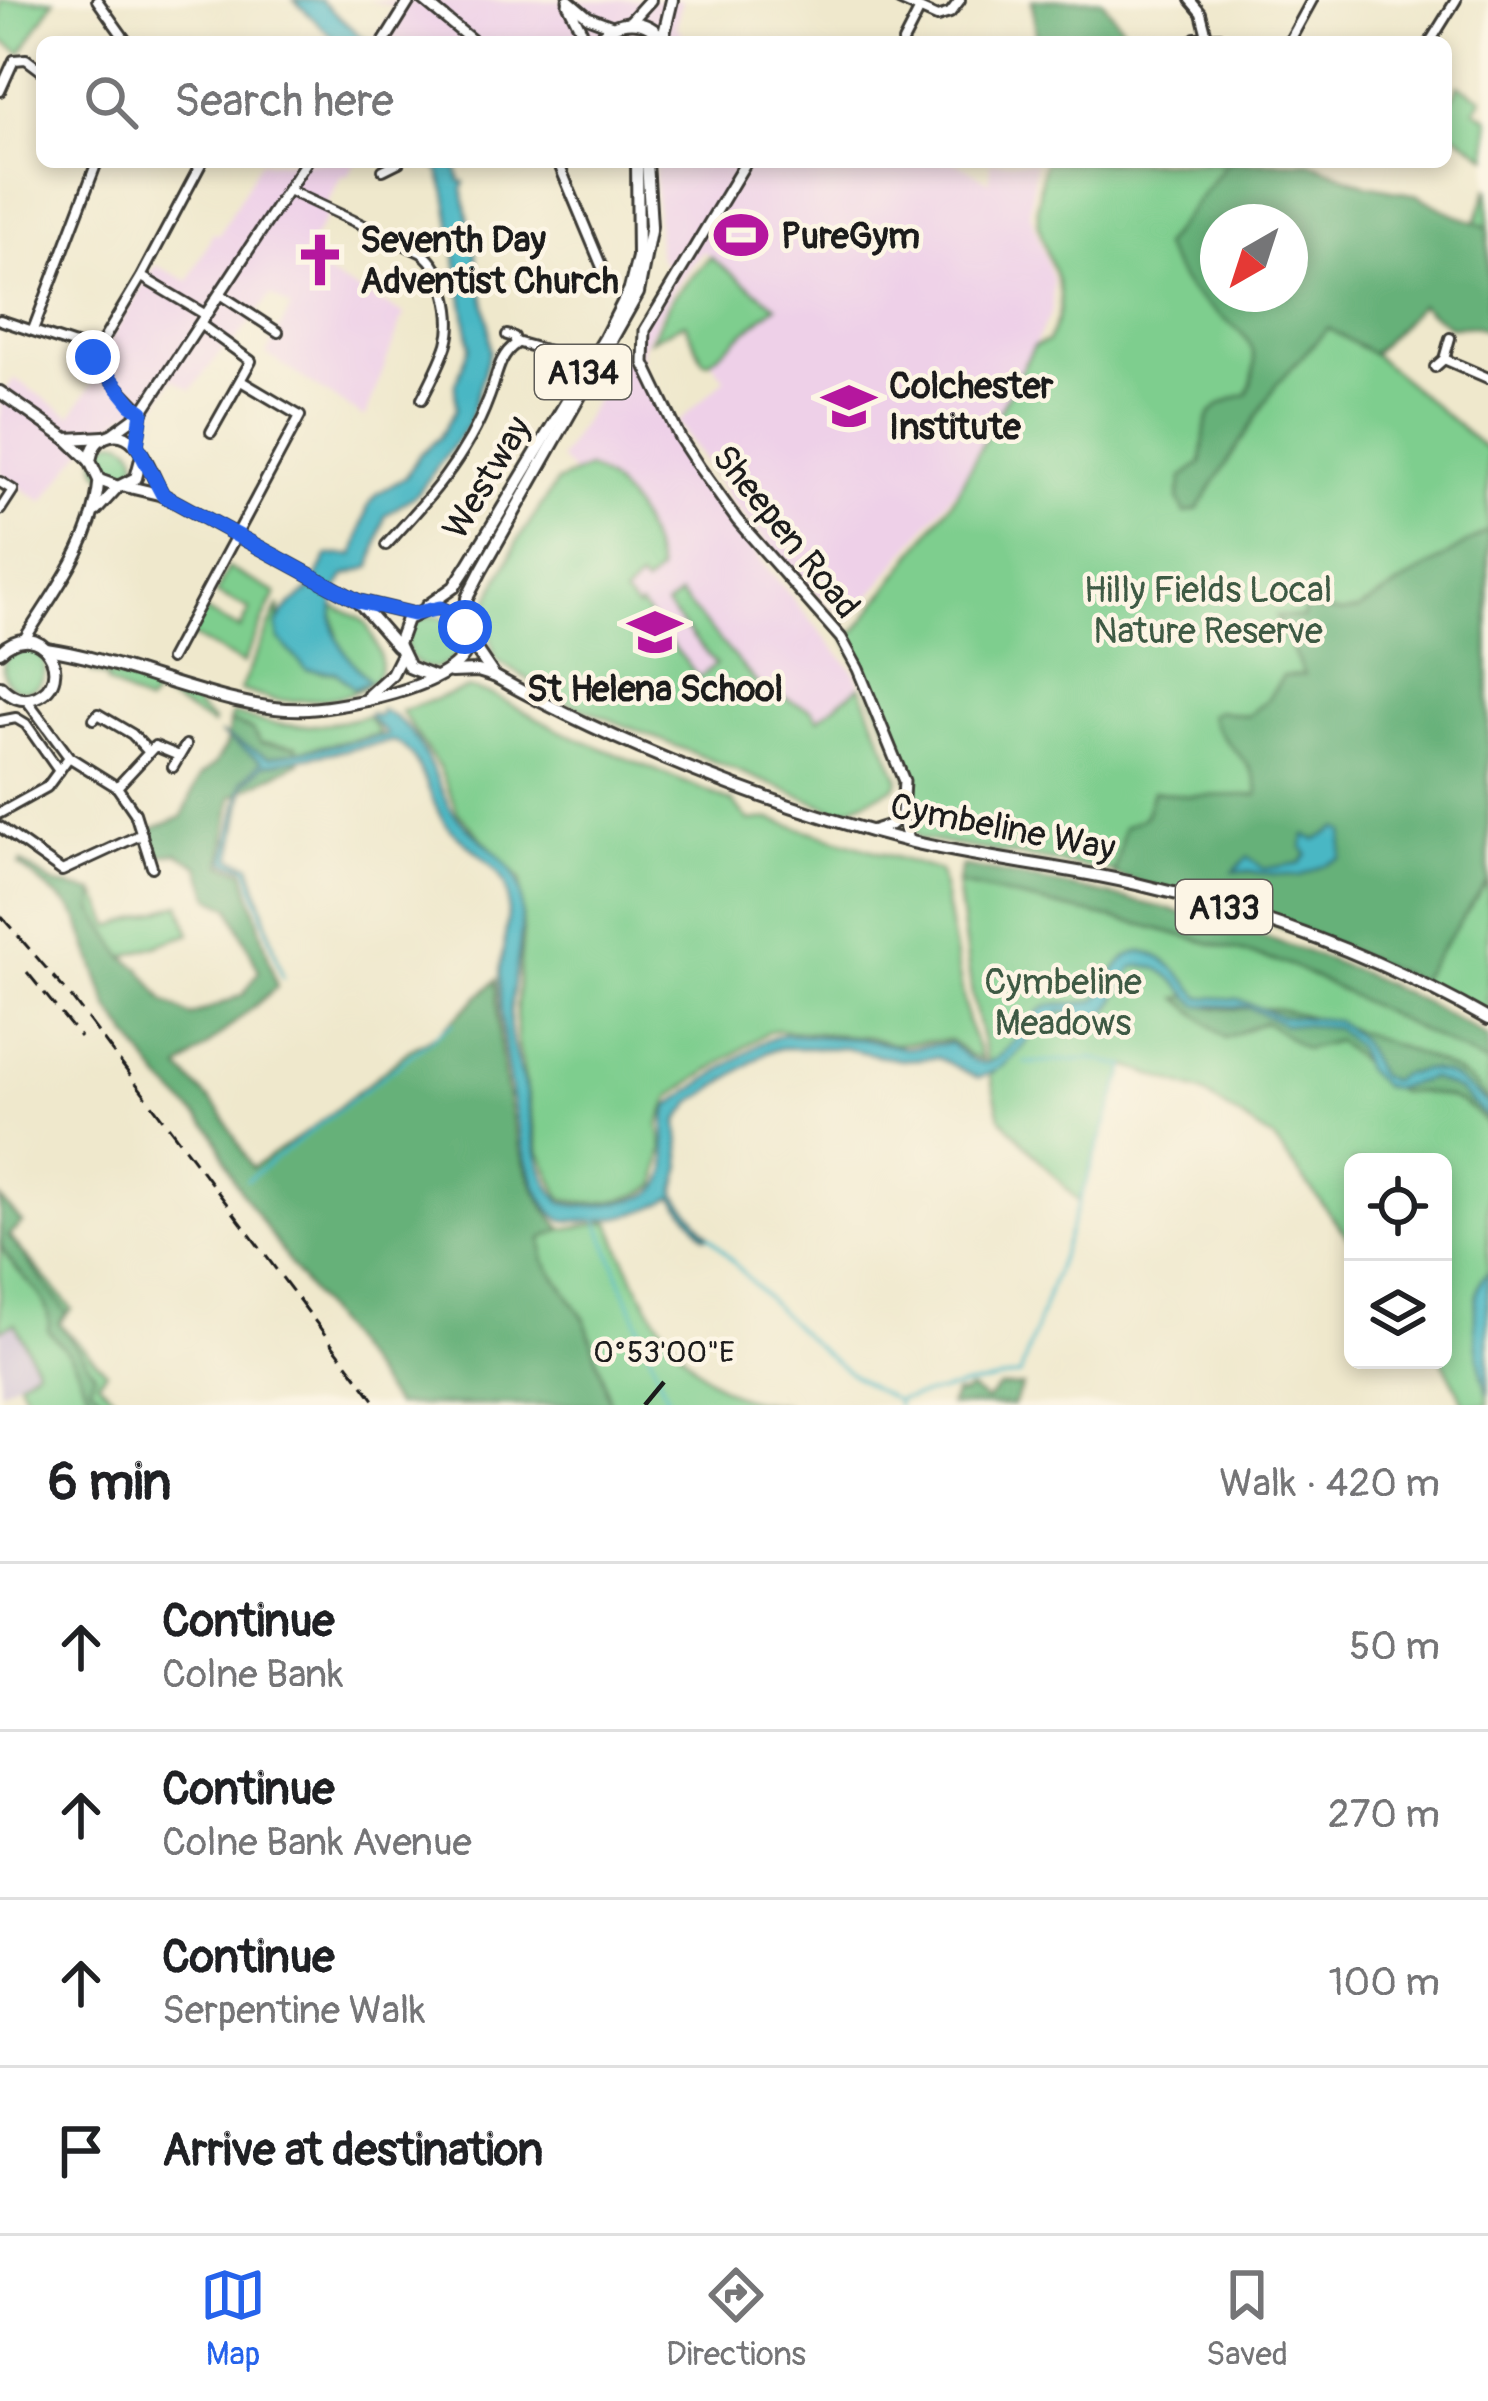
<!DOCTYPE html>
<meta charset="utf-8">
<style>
:root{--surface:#fff;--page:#f2f2f2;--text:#202124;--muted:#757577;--line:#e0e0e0;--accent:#2563eb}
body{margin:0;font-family:Pangolin,sans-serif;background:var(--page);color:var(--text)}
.controls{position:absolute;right:36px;bottom:36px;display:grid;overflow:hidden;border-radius:18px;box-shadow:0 6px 18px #0003}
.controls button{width:108px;height:108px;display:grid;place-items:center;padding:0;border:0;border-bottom:3px solid var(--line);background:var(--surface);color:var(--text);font:60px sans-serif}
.compass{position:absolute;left:1200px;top:204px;width:108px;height:108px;border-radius:50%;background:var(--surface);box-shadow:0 6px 18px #0003;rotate:219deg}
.stop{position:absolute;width:36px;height:36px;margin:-27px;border:9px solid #2563eb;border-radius:50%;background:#fff}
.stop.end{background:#2563eb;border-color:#fff;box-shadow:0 3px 12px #0008}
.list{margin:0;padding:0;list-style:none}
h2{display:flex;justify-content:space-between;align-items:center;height:156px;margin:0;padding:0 48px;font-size:51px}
h2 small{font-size:39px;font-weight:400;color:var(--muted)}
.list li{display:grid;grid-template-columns:78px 1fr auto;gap:36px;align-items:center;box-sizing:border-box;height:168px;padding:0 48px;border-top:3px solid var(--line)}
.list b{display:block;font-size:45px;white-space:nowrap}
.list p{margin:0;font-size:39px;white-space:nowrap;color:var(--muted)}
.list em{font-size:39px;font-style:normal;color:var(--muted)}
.icon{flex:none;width:66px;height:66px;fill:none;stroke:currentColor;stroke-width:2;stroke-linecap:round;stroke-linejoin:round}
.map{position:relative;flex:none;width:1488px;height:1405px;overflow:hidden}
.search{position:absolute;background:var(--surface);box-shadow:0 6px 18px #0003;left:36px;right:36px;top:36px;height:132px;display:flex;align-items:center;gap:30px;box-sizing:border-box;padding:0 42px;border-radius:18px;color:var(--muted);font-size:45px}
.sheet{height:828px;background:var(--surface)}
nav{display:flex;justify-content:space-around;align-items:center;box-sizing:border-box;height:168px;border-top:3px solid var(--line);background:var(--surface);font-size:33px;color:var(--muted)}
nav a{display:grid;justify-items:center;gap:6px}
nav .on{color:var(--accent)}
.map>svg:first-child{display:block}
.built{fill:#eed0e8}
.industrial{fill:#ccbed4}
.green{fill:#7ece8e;stroke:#4d7555;stroke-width:3;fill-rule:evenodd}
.forest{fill:#66b179;stroke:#41664a;stroke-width:3;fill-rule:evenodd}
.water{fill:#49b7c4;stroke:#326a70;stroke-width:3}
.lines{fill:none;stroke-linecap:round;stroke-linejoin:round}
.stream{stroke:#49b7c4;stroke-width:3}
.minor-casing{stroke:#3c3b36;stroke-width:14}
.tertiary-casing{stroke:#3c3b36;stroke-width:15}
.primary-casing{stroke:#3c3b36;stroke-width:16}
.minor{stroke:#fff;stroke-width:8}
.tertiary{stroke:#fff;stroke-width:9}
.primary{stroke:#fff;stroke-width:10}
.rail{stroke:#1c1c1c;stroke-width:3;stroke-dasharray:18 9;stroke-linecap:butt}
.route{stroke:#2563eb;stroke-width:15}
.ticks{fill:none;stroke:#1c1c1c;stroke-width:4.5}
.labels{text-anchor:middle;stroke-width:9;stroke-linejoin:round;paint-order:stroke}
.shield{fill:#fcf5e5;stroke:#5f5d58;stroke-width:3}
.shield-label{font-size:33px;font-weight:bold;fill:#1c1c1c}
.poi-label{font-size:36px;font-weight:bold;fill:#1c1c1c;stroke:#fcf5e5;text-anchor:start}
.street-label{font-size:36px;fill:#1c1c1c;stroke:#fcf5e5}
.park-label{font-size:36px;fill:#3e5a44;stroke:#fcf5e5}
.ticks-label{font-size:30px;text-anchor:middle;fill:#1c1c1c;stroke:#fcf5e5;stroke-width:9;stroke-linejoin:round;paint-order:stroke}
</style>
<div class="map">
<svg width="1488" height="1405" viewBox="0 0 1488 1405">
<rect width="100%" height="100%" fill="#fcf5e5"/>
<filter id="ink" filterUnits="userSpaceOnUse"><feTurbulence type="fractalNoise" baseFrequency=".00833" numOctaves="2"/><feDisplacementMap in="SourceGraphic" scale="24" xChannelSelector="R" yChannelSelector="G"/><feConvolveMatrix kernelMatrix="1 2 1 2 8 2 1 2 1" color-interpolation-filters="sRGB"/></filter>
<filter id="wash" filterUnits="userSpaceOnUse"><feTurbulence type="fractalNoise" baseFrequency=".004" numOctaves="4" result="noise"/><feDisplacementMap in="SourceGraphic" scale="48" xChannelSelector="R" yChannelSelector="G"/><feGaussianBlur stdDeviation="2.7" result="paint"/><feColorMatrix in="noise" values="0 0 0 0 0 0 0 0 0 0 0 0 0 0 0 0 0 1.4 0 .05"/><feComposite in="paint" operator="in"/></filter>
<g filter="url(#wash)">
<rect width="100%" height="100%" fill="#efe8cc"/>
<g class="built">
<polygon points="682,0 676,26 690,42 373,42 396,6 367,1"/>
<polygon points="260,162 356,162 347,176 342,175 327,202 327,216 300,261 404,314 365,418 266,354 291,308 271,295 230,348 226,346 191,390 173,379 148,419 129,411 85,448 43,502 0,474 0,400 14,378 71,416 99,373 97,361 155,265 189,281 213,233 219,235"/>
<polygon points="655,162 956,162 990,182 990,162 1035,162 1030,213 1053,280 1052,312 957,488 851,620 825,601 780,558 732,502 678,422 725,379 711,361 776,306 703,251 675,287 643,346 640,369 672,439 762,562 855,673 899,780 895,787 840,812 566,702 496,660 489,642 485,621 489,599 517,542 557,482 573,472 560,459 671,276 658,254"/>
</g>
<polygon class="industrial" points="14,1323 38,1369 0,1391 0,1330"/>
<g class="green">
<polygon points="0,0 54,0 21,53 0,39"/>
<polygon points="1458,85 1483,98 1475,110 1488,118 1488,157 1446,128 1446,114"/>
<path d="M 1044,162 L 1310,162 L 1367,185 L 1417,195 L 1452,214 L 1476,222 L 1488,187 L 1488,331 L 1476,326 L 1452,327 L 1420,305 L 1373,354 L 1488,451 L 1488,1014 L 1196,892 L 1109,871 L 921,839 L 908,828 L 909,784 L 903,762 L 845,635 L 855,632 L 953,500 L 1034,346 L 1048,341 C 1075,291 1051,276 1040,230 C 1034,209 1041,183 1044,162 ZM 1218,222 L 1290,222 L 1290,294 L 1218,294 Z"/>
<polygon points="710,257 776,306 709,362 703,361 685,323 650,340 673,297"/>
<circle cx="116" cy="460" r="20"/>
<path d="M 588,468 C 631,489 647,528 659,572 L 645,585 L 639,580 L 624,595 L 637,609 L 641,606 L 699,678 L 716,664 L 666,606 L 680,595 L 761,688 L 812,710 L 818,719 L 860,686 L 899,780 L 895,787 L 840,812 L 566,702 L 496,660 L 485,621 L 489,599 L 517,542 L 557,482 Z"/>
<polygon points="228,568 276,593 243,664 190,635 203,610 240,629 250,610 216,593"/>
<path d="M 279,605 L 279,638 C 301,661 301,674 336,672 L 354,689 L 365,676 L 340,649 L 331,605 C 341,611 357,614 364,622 C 370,628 373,639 377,647 C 400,699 311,703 276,700 C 264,699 252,693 240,690 Z"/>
<circle cx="432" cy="642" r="26"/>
<circle cx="24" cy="669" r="21"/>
<polygon points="92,669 194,698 198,708 214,722 213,725 156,693 147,705 107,683 108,678 91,672"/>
<path d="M 468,688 L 493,695 L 562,732 L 733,802 L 749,821 L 770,819 L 940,871 L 968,1023 L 982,1059 L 968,1055 L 950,1040 L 893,1044 L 868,1037 L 777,1030 L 767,1032 L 670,1097 L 659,1126 L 663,1147 L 657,1184 C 635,1201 588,1208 561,1198 L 539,1151 L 517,1040 L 516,1014 L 523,932 L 520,879 L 458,813 L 439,768 L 401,711 Z"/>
<path d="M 232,714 C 285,730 314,729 367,716 L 380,734 L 297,751 L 296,746 L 261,743 L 230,721 Z"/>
<polygon points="957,884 1140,924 1290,965 1405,1019 1488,1064 1488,1405 1465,1405 1442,1360 1443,1162 1353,1162 1353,1244 1273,1139 1202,1092 1126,1066 1079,1202 1000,1117 972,995"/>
<polygon points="97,896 112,927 180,904 190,934 126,956 176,1055 83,907"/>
<polygon points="0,1198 22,1223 9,1236 72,1309 59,1323 106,1371 98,1381 123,1405 30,1405 19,1381 37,1368 15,1323 0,1330"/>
<path d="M 610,1222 C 630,1279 671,1357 724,1389 C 743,1401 766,1402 787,1405 L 611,1405 L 585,1320 L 544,1260 L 542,1238 L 562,1229 Z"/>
</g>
<g class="forest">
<polygon points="1032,0 1102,0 1134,42 1037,42"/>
<path d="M 1227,162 L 1310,162 L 1367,185 L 1417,195 L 1452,214 L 1488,227 L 1488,331 L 1476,326 L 1450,327 L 1420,305 L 1372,354 L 1328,328 L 1277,384 L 1198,509 L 1185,513 L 1178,499 L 1182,477 L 1201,463 C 1207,420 1200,407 1247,394 C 1274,332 1222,326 1188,288 C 1178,276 1170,260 1162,246 ZM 1218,222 L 1290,222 L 1290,294 L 1218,294 Z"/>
<path d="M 1488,530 L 1488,881 L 1419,981 L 1302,930 L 1114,875 L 1124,827 L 1145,817 L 1153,791 L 1189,796 L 1258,795 C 1258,759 1219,746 1210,715 L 1218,711 L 1247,716 L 1267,700 L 1283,676 L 1304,675 L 1276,616 L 1303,618 L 1305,608 L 1341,613 L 1358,610 Z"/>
<path d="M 230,721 L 252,730 L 261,743 L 296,746 L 300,762 L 232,796 L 222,865 L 244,871 L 277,987 L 180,1069 L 220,1111 L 252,1168 L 313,1128 L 412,1048 L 438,1034 L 496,980 C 498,1050 511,1179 562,1229 L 542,1239 L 544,1260 L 585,1320 L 611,1405 L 395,1405 L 296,1273 L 234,1180 L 213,1132 L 161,1080 L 109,1008 L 78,919 L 69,906 L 19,865 L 21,862 L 55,884 L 95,892 L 93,909 L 124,958 L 140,968 L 164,1001 L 191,1016 L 243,995 L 259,971 L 230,908 L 210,897 L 199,866 L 177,853 L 153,857 L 144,832 L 182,817 L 200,776 L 214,765 L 226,746 Z"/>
<path d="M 962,866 C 1143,898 1331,941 1488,1038 L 1488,1064 L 1290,965 L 1147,926 L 957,884 Z"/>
<path d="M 1188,996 C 1216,1017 1243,1005 1276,1009 C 1315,1014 1447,1059 1475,1085 C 1488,1097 1488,1110 1488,1127 C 1467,1096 1433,1091 1399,1092 L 1337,1041 L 1305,1049 L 1265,1022 L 1225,1038 L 1178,998 Z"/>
<path d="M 0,1198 L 22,1223 L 8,1236 L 67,1313 L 59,1323 L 95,1373 L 90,1385 L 110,1405 C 83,1400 85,1383 74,1362 C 67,1350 56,1340 48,1330 C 54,1293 16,1278 2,1248 C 0,1235 0,1212 0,1198 Z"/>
<polygon points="1022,1386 1013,1405 949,1405 955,1393 963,1394 970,1389 986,1400 999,1387"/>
</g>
<g class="water">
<polygon points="294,0 320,0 364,39 373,42 337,42"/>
<path d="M 434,162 L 455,162 L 460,181 L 465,182 L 463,190 L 489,325 L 490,351 L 468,425 L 418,493 L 385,516 L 371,567 L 344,576 C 319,620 337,647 369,681 L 354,689 L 336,672 L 307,670 L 279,639 L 277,625 L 284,611 L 310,589 L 328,555 L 354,555 L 368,506 L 378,493 L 406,477 L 419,455 L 439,438 L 456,409 L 455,386 L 470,346 L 446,193 L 438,169 L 432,165 Z"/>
<path d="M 381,710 C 417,722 432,771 448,804 C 465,836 510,852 519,888 C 528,927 512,977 510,1017 C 509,1040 519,1066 525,1089 C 533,1128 534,1170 561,1202 C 582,1209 605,1205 626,1201 C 694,1190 651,1143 670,1105 L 760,1043 L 783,1034 L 861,1039 L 905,1048 L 950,1043 C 986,1077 995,1063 1024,1031 C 1031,1022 1032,1015 1042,1009 C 1060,998 1077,1008 1096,1000 C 1107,991 1108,979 1117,967 C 1146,928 1181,975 1201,997 L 1238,999 L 1279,1016 L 1336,1020 L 1359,1038 L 1379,1075 L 1391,1081 L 1403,1073 C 1415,1075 1418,1068 1430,1070 C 1456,1074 1468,1088 1488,1104 L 1488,1119 L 1459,1090 L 1431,1078 L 1392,1089 L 1384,1087 L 1365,1069 L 1356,1046 L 1335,1027 L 1284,1024 L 1247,1007 L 1198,1005 C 1176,985 1166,961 1133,967 C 1105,1006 1123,1024 1063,1012 C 1024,1028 1026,1063 978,1078 L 938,1058 L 900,1060 L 843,1048 L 781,1048 L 767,1052 L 692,1103 L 678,1121 L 682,1166 L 675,1193 L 709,1236 L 705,1237 L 673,1197 C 643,1216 596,1224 561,1220 C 518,1194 498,1025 500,976 C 501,949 511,919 507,893 C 502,861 457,844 441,817 C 427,792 421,754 394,741 L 264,765 L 245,783 L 232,858 L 250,865 L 283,978 L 248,868 L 225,862 L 242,782 L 262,761 L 219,733 L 269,757 L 387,735 L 369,716 L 370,713 L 379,716 Z"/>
<polygon points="1337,828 1344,832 1341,858 1300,876 1234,871 1248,857 1264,869 1300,863 1307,854 1302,847 1305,835 1316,840"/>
<path d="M 1488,1272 L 1488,1395 C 1478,1368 1464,1291 1488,1272 Z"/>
</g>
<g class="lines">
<g class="stream">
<polyline points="247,866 283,978"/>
<polyline points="247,1180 453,1023"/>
<polyline points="596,1217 670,1405"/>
<path d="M 709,1236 C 765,1295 821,1365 896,1400 L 898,1405"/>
<polyline points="896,1400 1020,1375 1126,1066 1093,1059 1025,1063"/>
</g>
</g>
</g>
<g filter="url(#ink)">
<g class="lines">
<defs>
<g id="minor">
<polyline points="97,0 127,42"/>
<polyline points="899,0 937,17 950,13 960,0"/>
<polyline points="1190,0 1201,13 1207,36"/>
<polyline points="1195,38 1220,37"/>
<polyline points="903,42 919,11"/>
<polyline points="1289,42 1312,0"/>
<polyline points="1430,42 1456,0"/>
<polyline points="0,91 14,60 26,59 42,71"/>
<polyline points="558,162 609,284"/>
<polyline points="383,170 399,162"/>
<path d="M 288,190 L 422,253 C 445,270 455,317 447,344 C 441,363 431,381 422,399"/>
<polyline points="142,277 206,315"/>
<polyline points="221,295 278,332"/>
<polyline points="0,320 78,346 142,412"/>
<polyline points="201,325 251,361 211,432"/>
<polyline points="33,330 97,162"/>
<polyline points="516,342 573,358 593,355"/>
<polyline points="552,355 564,366 568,397"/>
<polyline points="93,357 141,277 202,162"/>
<polyline points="1444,359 1488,378"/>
<polyline points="1435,367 1444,359 1450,338"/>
<polyline points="0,482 13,490 0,510"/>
<path d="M 386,545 C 427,501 467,457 488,400 C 497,379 497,357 516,344 L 514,337 L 507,335"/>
<polyline points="170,659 300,416 241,381"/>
<polyline points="26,699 69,757 117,787 135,813 152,867"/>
<polyline points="94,719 98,714 132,734 147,750"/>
<polyline points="0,721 16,718 26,724 59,771"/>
<polyline points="173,767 186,745"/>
<polyline points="117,787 155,746 179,756"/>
<polyline points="0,813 47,787 69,757"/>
<polyline points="0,827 62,871 142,834"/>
</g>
<g id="tertiary">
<polyline points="423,0 474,42"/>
<polyline points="568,0 588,17 612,26"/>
<polyline points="568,4 587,42"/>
<polyline points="384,42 410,0"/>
<polyline points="746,162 645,330 644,363 680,438 699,467 737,520 841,638 858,669 904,781 902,815 908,841"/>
<polyline points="112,434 142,412 306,162"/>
<polyline points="137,445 142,412"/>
<polyline points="96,511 118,487"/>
<path d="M 24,640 C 55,590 94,542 99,480"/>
<polyline points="871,831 890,825 902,815"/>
</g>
<g id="primary">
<polyline points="631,21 650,0"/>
<polyline points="663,38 672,0"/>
<path d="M 596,42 C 616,16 646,16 666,42"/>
<polyline points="0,392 67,439 90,461"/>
<polyline points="67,439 104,437"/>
<path d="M 142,455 L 136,478 L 118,487 L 99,480 L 90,461 C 92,451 94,442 105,437 C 138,422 150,475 163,495"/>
<polyline points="125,486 163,495 358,601 413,614"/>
<polyline points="358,601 397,646"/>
<polyline points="427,606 454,587 469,564 605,338 630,289 638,257 637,162"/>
<polyline points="465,627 467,598 481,571 638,293 651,226 647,162"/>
<polyline points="469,639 494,676"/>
<path d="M 46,649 C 128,660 232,714 308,709 C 343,707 484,684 467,632 C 461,616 447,609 431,607 L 407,619 L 398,644 L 409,667 L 434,677"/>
<path d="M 0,652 C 40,613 78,679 36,697 C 21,703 10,696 0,686"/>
<path d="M 451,672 L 478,671 L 494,676 C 613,743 776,808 908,841 C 985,860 1064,866 1141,885 C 1261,913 1381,958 1488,1019"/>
<polyline points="369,695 392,674 401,656"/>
</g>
</defs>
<use href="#minor" class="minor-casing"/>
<use href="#tertiary" class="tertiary-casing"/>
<use href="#primary" class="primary-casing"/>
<use href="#minor" class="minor"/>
<use href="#tertiary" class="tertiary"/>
<use href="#primary" class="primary"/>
<g class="rail">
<polyline points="0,915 72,998 378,1405"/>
<polyline points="27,972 80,1037"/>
</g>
</g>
</g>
<g class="lines" filter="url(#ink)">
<polyline class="route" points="93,357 131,404 142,412 137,445 163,495 358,601 413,614 440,608 453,614 465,627"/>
</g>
<path class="ticks" d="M 645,1405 L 664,1382"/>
<defs>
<symbol id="stadium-bare" viewBox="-9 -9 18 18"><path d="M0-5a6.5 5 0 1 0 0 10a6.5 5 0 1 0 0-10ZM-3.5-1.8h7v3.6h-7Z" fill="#b5179e" stroke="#fcf5e5" stroke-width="2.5" paint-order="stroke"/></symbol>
<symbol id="church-bare" viewBox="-9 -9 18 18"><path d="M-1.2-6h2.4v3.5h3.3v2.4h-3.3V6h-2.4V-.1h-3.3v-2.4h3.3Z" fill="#b5179e" stroke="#fcf5e5" stroke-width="2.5" paint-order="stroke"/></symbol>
<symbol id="university-bare" viewBox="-9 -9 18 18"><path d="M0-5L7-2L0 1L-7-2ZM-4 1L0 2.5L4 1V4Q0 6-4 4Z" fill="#b5179e" stroke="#fcf5e5" stroke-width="2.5" paint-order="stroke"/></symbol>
<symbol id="school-bare" viewBox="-9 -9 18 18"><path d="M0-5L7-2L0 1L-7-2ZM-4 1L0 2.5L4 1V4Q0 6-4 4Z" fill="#b5179e" stroke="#fcf5e5" stroke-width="2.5" paint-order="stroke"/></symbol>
</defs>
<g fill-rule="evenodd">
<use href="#stadium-bare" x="703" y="197" width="76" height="76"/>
<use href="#church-bare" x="282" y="222" width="76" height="76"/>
<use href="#university-bare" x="811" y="368" width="76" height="76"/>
<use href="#school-bare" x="617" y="594" width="76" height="76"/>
</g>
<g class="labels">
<g class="shield">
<rect x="535" y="345" width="96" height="54" rx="9"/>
<rect x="1176" y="880" width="96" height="54" rx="9"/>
</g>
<g class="shield-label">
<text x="583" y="384">A134</text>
<text x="1224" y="919">A133</text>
</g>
<g class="poi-label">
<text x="781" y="248">PureGym</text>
<text x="360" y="252">Seventh Day<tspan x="360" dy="41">Adventist Church</tspan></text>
<text x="889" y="398">Colchester<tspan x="889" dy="41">Institute</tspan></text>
<text x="655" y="701" text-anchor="middle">St Helena School</text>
</g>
<g class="street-label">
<text transform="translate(486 477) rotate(-59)" y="13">Westway</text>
<text transform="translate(787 531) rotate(51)" y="13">Sheepen Road</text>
<text transform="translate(1003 826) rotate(11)" y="13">Cymbeline Way</text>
</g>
<g class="park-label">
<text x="1208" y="602">Hilly Fields Local<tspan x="1208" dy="41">Nature Reserve</tspan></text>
<text x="1063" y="994">Cymbeline<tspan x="1063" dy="41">Meadows</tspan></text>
</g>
</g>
<g class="ticks-label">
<text x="664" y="1362">0°53'00"E</text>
</g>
</svg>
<div class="controls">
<button><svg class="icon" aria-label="locate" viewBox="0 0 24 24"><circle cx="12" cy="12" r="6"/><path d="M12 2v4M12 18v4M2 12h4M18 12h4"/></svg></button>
<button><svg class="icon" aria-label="layers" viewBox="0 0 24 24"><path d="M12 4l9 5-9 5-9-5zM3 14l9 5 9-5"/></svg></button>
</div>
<svg class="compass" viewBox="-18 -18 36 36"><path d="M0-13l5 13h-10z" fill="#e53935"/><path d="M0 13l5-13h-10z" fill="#757577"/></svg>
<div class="stop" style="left:465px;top:627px"></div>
<div class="stop end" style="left:93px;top:357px"></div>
<div class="search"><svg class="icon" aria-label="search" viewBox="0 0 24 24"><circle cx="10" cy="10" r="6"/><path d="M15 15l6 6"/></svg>Search here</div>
</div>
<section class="sheet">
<h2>6 min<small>Walk · 420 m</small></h2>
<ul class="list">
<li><svg class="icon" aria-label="ahead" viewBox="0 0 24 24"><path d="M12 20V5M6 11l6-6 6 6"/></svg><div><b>Continue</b><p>Colne Bank</p></div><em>50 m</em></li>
<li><svg class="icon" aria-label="ahead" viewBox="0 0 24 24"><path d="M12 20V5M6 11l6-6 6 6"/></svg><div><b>Continue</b><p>Colne Bank Avenue</p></div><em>270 m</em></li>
<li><svg class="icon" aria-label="ahead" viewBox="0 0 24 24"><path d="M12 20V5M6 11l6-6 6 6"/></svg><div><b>Continue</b><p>Serpentine Walk</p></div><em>100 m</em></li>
<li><svg class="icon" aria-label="arrive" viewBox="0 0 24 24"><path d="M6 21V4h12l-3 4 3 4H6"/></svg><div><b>Arrive at destination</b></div></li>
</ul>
</section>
<nav>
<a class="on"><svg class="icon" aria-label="map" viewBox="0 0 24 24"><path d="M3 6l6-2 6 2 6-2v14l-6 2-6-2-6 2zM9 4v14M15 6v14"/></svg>Map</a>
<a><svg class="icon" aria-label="directions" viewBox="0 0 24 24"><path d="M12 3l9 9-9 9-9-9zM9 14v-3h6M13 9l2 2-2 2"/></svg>Directions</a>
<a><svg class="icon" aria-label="saved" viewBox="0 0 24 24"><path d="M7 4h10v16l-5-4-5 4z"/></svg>Saved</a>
</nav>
